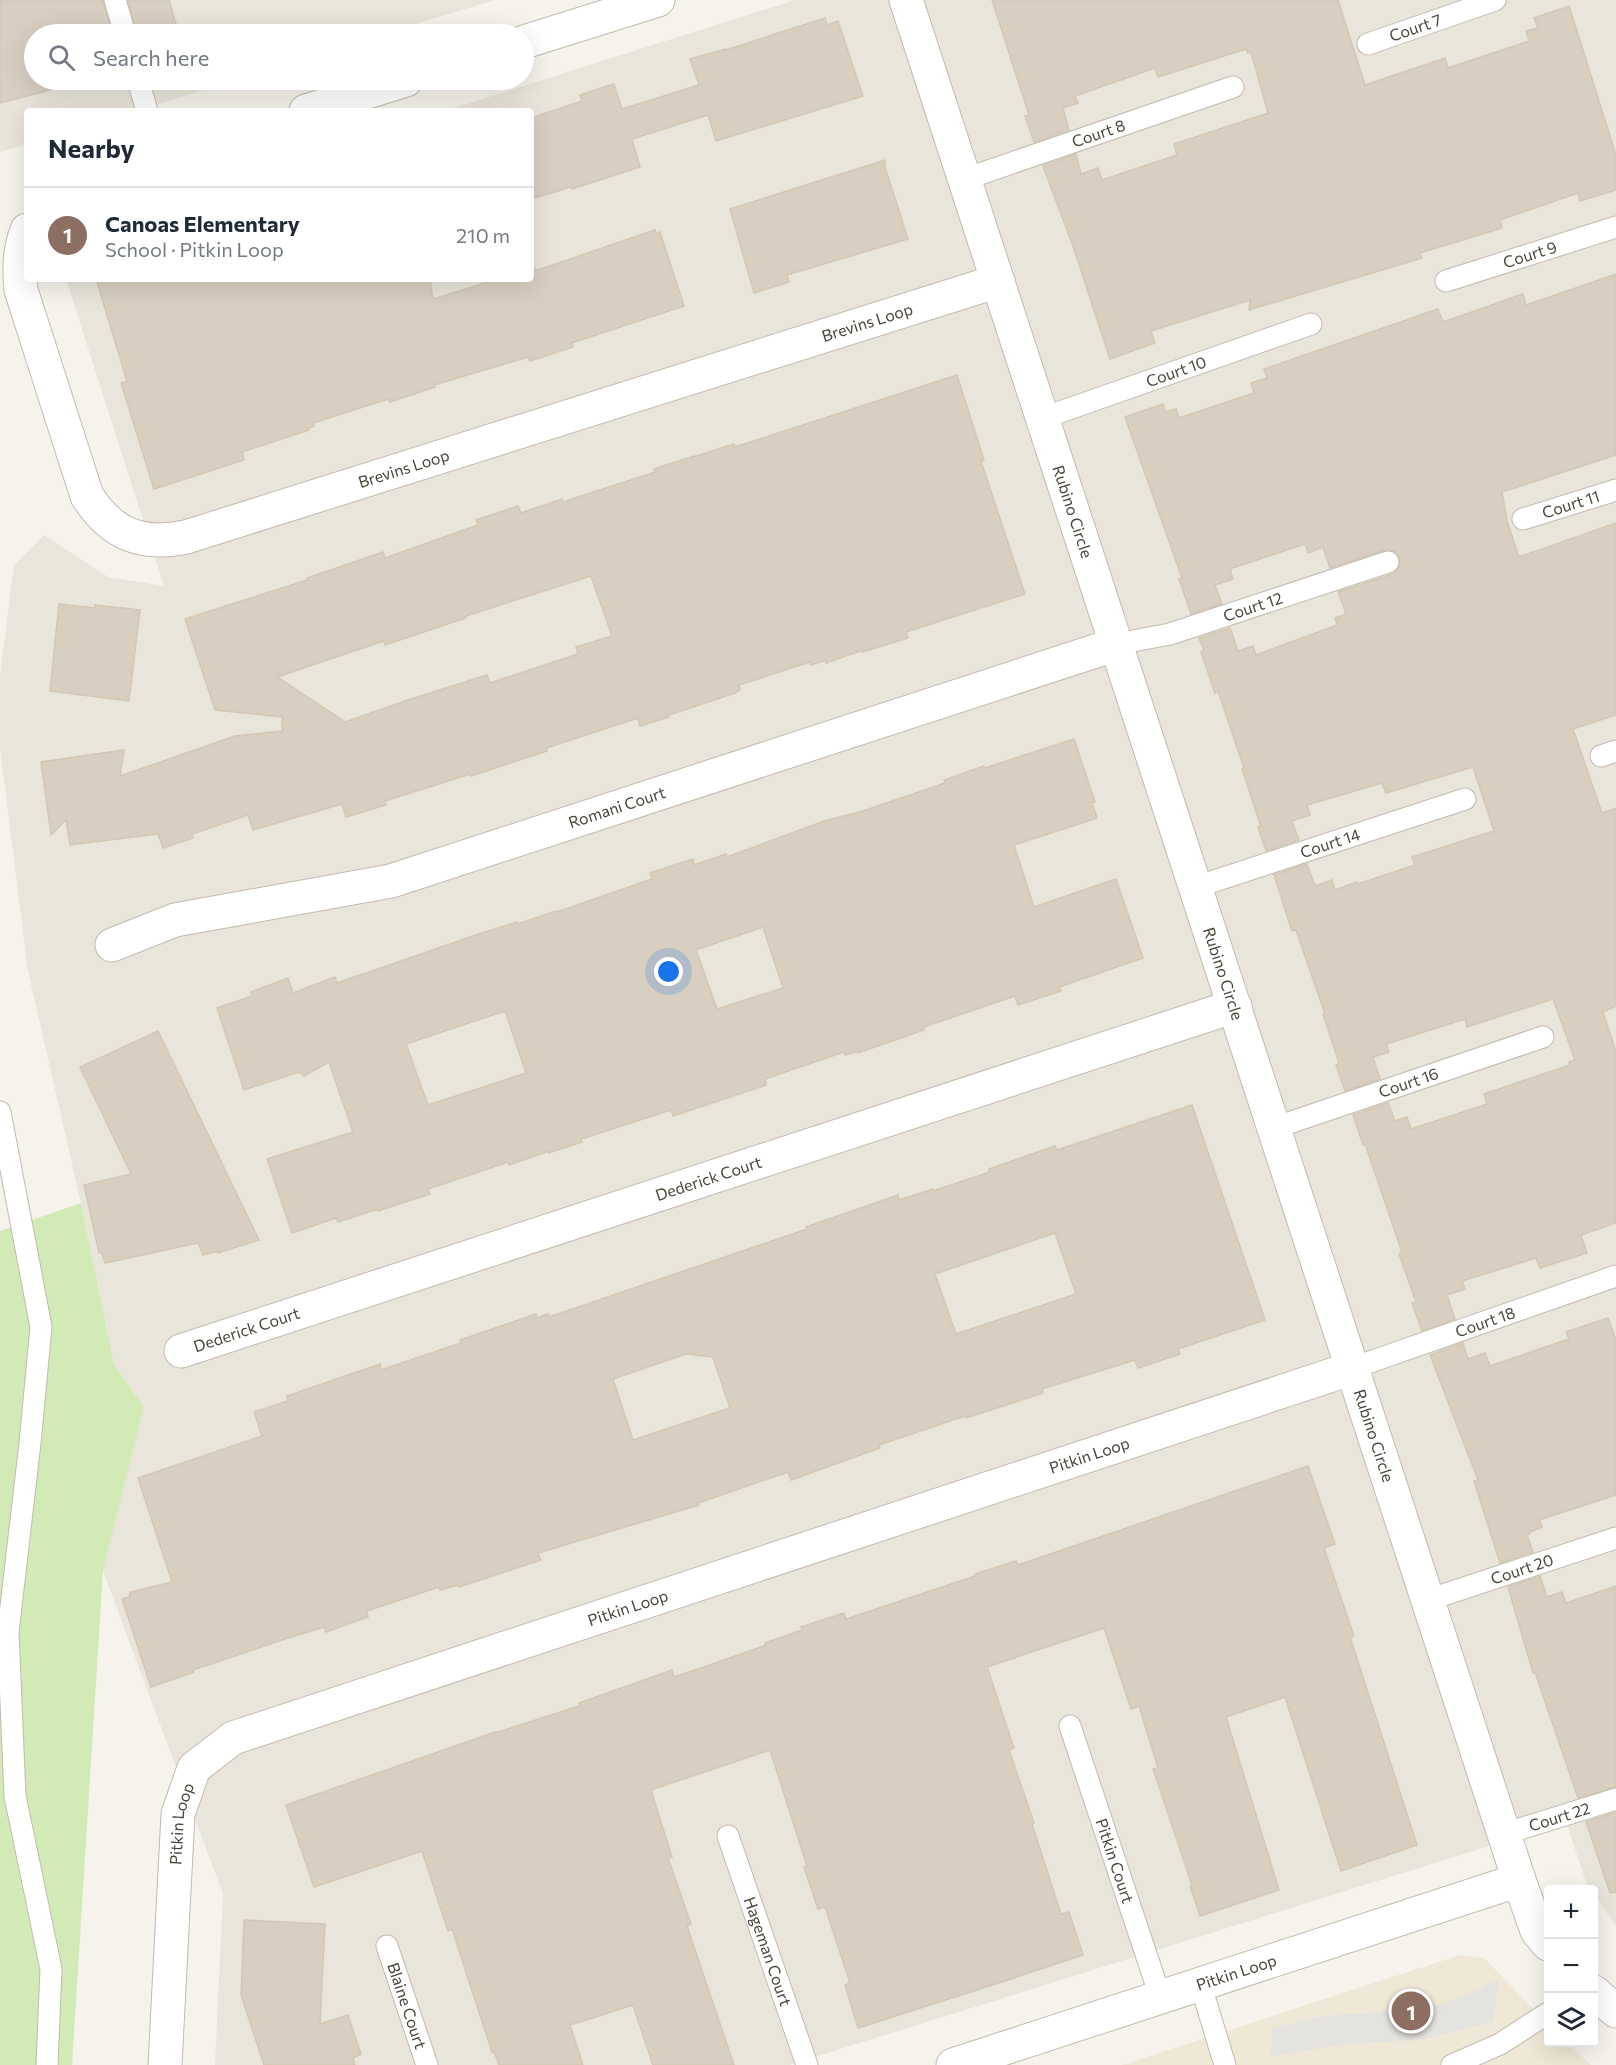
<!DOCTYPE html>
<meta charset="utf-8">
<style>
:root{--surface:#fff;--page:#f6f6f7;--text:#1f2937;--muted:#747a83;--line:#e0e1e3;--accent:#fc3f1d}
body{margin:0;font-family:Commissioner,sans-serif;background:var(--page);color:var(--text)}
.controls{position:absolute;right:18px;bottom:18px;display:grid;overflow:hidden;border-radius:6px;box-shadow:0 6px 24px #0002}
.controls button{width:54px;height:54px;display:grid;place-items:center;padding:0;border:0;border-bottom:2px solid var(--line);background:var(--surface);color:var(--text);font:30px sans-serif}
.you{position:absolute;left:669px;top:972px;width:21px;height:21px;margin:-15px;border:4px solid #fff;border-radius:50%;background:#1a73e8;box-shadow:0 0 0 9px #1a73e833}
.badge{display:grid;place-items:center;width:39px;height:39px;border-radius:50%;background:var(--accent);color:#fff;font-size:20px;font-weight:700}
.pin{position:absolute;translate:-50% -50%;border:3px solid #fff;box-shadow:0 2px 6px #0006}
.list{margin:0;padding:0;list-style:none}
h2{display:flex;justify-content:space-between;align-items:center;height:78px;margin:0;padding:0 24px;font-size:26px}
h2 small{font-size:20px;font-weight:400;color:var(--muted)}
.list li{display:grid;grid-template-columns:39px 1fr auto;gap:18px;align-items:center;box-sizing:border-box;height:96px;padding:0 24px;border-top:2px solid var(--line)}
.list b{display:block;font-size:22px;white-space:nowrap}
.list p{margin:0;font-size:20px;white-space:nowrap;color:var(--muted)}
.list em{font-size:20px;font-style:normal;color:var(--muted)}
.icon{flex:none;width:33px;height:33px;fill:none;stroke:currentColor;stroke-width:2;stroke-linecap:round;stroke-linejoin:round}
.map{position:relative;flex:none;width:1616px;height:2065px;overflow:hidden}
.search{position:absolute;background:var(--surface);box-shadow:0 6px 24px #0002;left:24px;top:24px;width:510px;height:66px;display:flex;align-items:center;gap:15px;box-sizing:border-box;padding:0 21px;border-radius:33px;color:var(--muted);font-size:22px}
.panel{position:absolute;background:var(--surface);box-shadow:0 6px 24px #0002;left:24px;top:108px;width:510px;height:174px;border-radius:6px}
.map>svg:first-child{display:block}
.residential{fill:#eae5da}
.education{fill:#efe8d6}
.green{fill:#d2eab5}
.parking{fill:#e5e3e0}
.building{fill:#d8cfc1;stroke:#d3c7b4;stroke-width:1.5;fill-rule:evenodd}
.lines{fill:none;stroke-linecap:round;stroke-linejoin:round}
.service-casing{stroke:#c2bbae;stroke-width:23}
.minor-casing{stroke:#c2bbae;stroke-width:35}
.service{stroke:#fff;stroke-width:21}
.minor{stroke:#fff;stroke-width:33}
.labels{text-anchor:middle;stroke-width:5;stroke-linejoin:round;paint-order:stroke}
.street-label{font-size:16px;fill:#4b4439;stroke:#fff}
</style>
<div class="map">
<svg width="1616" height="2065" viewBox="0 0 1616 2065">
<rect width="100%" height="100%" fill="#f6f3ec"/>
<g class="residential">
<polygon points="0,0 495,0 383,34 34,34 34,80 237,80 135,111 27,111 27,144 0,152"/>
<polygon points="795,0 1616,0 1616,1926 1594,1894 1594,1890 1590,1889 1587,1885 1566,1822 789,2065 215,2065 223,1894 103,1571 144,1407 114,1364 81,1203 28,971 0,748 0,676 14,565 44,535 108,577 164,586 66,279 531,279 531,111 444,111"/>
</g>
<polygon class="education" points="1460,1955 1484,1958 1548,2024 1548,2042 1568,2043 1591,2065 1122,2065"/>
<polygon class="green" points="81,1203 114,1364 144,1407 103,1571 72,2065 0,2065 0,1231"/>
<polygon class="parking" points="1499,1979 1493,2022 1426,2039 1338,2045 1271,2057 1272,2028 1322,2016 1401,2011 1441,2004 1476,1991"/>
<g class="building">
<polygon points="0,0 103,0 112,34 34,34 34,80 99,80 73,87 73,84 0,103"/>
<polygon points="128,0 169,0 179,34 137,34"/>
<polygon points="992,0 1338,0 1365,85 1445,58 1448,68 1529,41 1526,31 1538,28 1534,18 1569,6 1616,155 1616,190 1580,201 1578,193 1500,220 1502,228 1420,253 1422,258 1249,310 1250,300 1151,331 1155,343 1110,359 1073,246 1043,166 1076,154 1081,174 1098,168 1102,180 1177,155 1174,144 1268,113 1251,52 1248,53 1246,49 1158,77 1155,68 1075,96 1078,103 1063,108 1069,130 1034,142 1025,116 1029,115"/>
<polygon points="825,18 827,25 838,21 863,96 716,141 708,115 632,139 640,167 572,189 571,187 531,199 531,118 582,101 580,95 614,84 622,109 699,85 690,59 725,49 726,50"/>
<polygon points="885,160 885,167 908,239 787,275 789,282 754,293 730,209"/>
<polygon points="655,230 656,233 660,232 684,306 572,343 573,347 530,361 528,357 434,385 435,387 390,402 388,399 313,423 314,426 309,428 309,430 242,452 244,460 154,489 121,383 127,381 96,279 430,279 433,299 498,279 531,279 531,269 535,268 535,271"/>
<polygon points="1616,274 1616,455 1502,492 1507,521 1519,557 1616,523 1616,715 1573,729 1602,813 1616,808 1616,1006 1603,1012 1616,1052 1616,1223 1581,1235 1587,1253 1540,1268 1536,1258 1462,1281 1465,1289 1447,1295 1455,1319 1422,1331 1412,1303 1416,1302 1399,1254 1402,1252 1365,1144 1363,1145 1353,1115 1388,1103 1395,1121 1407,1117 1411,1129 1487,1104 1484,1094 1570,1065 1569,1062 1575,1060 1553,999 1467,1027 1465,1019 1386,1044 1389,1052 1373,1057 1380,1079 1345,1091 1336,1065 1339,1063 1323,1014 1325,1014 1296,930 1292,931 1274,875 1307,864 1315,886 1332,880 1335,890 1357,882 1358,884 1415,865 1412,857 1494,831 1473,767 1386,793 1382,783 1307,805 1310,815 1292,821 1299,840 1266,851 1258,827 1261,827 1242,769 1244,768 1218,691 1215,693 1201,652 1204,651 1199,638 1230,628 1238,651 1253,646 1256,655 1337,625 1335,618 1346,614 1338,592 1393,574 1398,570 1400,559 1396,552 1385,550 1330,568 1323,547 1308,553 1305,544 1230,569 1233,579 1215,585 1222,604 1191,614 1179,579 1182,578 1125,417 1163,404 1165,412 1176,409 1179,418 1254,393 1251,383 1267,378 1264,369 1438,309 1443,322 1523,294 1526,305"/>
<path d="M 957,375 L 984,460 L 981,461 L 1025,594 L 906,632 L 908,638 L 863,652 L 863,650 L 826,663 L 826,660 L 811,665 L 810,662 L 739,685 L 740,690 L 735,693 L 669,715 L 669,717 L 640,726 L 638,718 L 546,748 L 547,751 L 471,776 L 470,774 L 385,801 L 386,805 L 346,817 L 342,804 L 253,830 L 248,815 L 192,834 L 193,838 L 163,848 L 158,834 L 70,845 L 66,820 L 51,835 L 41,762 L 124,750 L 120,776 L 235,736 L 282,731 L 282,717 L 215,710 L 185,619 L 307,580 L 307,578 L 383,552 L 385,558 L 478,525 L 476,520 L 518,506 L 521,513 L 562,499 L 563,502 L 655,472 L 654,469 L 694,456 L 694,457 L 734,444 L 735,447 ZM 591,576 L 612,636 L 576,647 L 578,654 L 490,683 L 487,675 L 408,700 L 345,722 L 277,677 L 384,641 L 385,645 L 466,618 L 466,616 Z"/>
<polygon points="59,604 95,608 95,605 140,610 129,701 50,691"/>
<path d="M 1074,739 L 1095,802 L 1092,803 L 1097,818 L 1014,845 L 1034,907 L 1116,879 L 1143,958 L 1059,987 L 1061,991 L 1018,1005 L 1015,996 L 924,1027 L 924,1030 L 858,1053 L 858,1051 L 845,1055 L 844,1052 L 765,1079 L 766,1085 L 673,1116 L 671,1110 L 581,1139 L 582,1142 L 549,1153 L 549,1151 L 509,1165 L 508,1162 L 428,1189 L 430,1194 L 378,1211 L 378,1209 L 338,1222 L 336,1218 L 292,1233 L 267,1159 L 353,1132 L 329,1062 L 304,1076 L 299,1072 L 244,1090 L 217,1008 L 252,996 L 251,992 L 288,978 L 293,993 L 335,977 L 337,983 L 479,934 L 517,922 L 518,924 L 556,911 L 557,912 L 652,879 L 650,873 L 693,859 L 694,865 L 726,854 L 727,857 L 824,821 L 863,811 L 945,783 L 944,780 L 984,766 L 985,768 ZM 763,927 L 783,988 L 717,1009 L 696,950 ZM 505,1011 L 526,1073 L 428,1105 L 406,1044 Z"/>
<polygon points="158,1031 259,1240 218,1253 218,1251 203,1255 198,1243 105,1263 102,1253 99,1253 84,1185 131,1174 80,1067"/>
<path d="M 1192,1105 L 1265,1320 L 1178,1349 L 1180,1354 L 1138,1368 L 1135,1360 L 1042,1389 L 1043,1393 L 966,1418 L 965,1416 L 879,1445 L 880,1448 L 791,1480 L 788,1472 L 698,1503 L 699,1505 L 538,1553 L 541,1560 L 459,1587 L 458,1585 L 440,1590 L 439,1587 L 367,1611 L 368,1617 L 326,1632 L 324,1627 L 285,1639 L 193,1670 L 194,1672 L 151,1687 L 122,1599 L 129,1597 L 130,1592 L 172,1582 L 138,1478 L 262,1436 L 254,1412 L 288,1401 L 287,1396 L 380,1364 L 381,1370 L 461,1343 L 460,1340 L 536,1314 L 537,1318 L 548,1314 L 549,1317 L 807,1229 L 806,1227 L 898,1195 L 899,1200 L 933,1189 L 933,1191 L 990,1172 L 989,1169 L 1055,1146 L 1057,1150 ZM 1055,1233 L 1076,1294 L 956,1334 L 935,1274 ZM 686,1354 L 713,1357 L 730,1408 L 633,1440 L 613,1379 Z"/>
<polygon points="1608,1318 1616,1340 1616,1495 1539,1520 1542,1527 1530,1532 1530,1534 1527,1535 1533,1552 1500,1563 1474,1481 1478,1480 1430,1355 1463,1343 1468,1359 1485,1353 1490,1366 1569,1339 1566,1332"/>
<polygon points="1308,1466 1335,1544 1324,1548 1354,1636 1350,1637 1417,1845 1341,1871 1285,1697 1226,1717 1279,1890 1200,1916 1190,1886 1192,1885 1153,1769 1158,1768 1139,1706 1131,1709 1104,1628 987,1667 1014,1748 1009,1750 1034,1823 1032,1824 1061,1914 1069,1912 1083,1955 1005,1981 858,2028 845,1985 850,1983 825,1907 818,1909 804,1867 807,1866 770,1750 651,1790 672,1857 668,1858 691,1924 687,1926 734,2065 653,2065 633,2005 570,2025 583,2065 499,2065 494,2051 492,2052 452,1929 448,1931 422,1851 314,1887 286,1805 495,1732 495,1733 579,1706 579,1703 672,1670 674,1677 704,1667 766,1645 765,1643 802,1630 801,1627 844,1613 846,1619 975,1576 975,1574 1016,1561 1018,1565"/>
<polygon points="1540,1576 1547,1597 1562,1592 1566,1603 1616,1586 1616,1787 1578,1798 1535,1672 1533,1673 1508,1587"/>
<polygon points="1616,1812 1616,1892 1610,1893 1586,1822"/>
<polygon points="244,1920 325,1924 320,2024 348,2015 361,2054 353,2058 355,2065 264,2065 241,1995"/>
</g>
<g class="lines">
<defs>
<g id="service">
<polyline points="115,0 125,34"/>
<path id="s1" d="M 1368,44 L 1495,0"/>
<polyline points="138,80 147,111"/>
<path id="s2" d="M 965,179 L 1233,87"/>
<path id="s3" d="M 1446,281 L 1616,227"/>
<path id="s4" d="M 1043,418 L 1311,324"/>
<path id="s5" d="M 1523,519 L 1616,490"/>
<path id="s6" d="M 1117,644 L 1170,634 L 1388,562"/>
<polyline points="1601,756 1616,751"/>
<path id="s7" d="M 1196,887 L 1465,799"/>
<polyline points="0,1112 41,1327 30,1443 8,1632 15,1796 51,1969 47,2065"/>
<path id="s8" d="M 1274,1128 L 1543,1037"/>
<path id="s9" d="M 1353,1368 L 1616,1276"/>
<path id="s10" d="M 1428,1600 L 1616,1538"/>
<path id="s11" d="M 1070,1726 L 1160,1996"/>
<path id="s12" d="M 1504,1834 L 1616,1799"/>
<path id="s13" d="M 728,1836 L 807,2065"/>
<path id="s14" d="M 387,1946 L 427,2065"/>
<polyline points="1200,1983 1225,2065"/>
<polyline points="1452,2065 1500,2044 1548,2013"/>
</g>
<g id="minor">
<path id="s15" d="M 906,0 L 1519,1880 L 1537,1931 L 1548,1944"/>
<polyline points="524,42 658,0"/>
<polyline points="306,111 406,80"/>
<path id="s16" d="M 27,230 C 19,251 19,268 21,290 L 87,496 C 112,535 142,546 186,537 L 998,281"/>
<path id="s17" d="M 112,945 L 175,920 L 391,881 L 1117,644"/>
<path id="s18" d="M 181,1351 L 1235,1006"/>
<polyline points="1594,1992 1616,2011"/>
<path id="s19" d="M 165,2065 L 178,1814 L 194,1768 L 233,1738 L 1353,1368"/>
<path id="s20" d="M 953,2065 L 1519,1880"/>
</g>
</defs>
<use href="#service" class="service-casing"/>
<use href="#minor" class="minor-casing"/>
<use href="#service" class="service"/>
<use href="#minor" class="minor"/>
</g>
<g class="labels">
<g class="street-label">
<text dy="6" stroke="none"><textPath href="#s1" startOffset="50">Court 7</textPath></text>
<text dy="6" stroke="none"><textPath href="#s2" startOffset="141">Court 8</textPath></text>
<text dy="6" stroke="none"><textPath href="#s3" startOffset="88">Court 9</textPath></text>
<text dy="6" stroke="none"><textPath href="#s16" startOffset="1107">Brevins Loop</textPath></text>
<text dy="6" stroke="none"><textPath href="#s4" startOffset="141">Court 10</textPath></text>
<text dy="6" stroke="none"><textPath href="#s16" startOffset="621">Brevins Loop</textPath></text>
<text dy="6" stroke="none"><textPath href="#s5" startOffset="50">Court 11</textPath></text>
<text dy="6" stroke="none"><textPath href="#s15" startOffset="538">Rubino Circle</textPath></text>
<text dy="6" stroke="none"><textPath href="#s6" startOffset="141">Court 12</textPath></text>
<text dy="6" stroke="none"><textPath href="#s17" startOffset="525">Romani Court</textPath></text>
<text dy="6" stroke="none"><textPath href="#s7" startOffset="141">Court 14</textPath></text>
<text dy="6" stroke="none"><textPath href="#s15" startOffset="1024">Rubino Circle</textPath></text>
<text dy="6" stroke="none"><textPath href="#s8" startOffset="142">Court 16</textPath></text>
<text dy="6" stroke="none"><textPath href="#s18" startOffset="555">Dederick Court</textPath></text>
<text dy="6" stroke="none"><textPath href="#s9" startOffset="140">Court 18</textPath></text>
<text dy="6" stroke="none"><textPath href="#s18" startOffset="69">Dederick Court</textPath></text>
<text dy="6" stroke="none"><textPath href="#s15" startOffset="1510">Rubino Circle</textPath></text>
<text dy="6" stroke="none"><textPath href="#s19" startOffset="1251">Pitkin Loop</textPath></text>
<text dy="6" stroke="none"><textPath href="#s10" startOffset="99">Court 20</textPath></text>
<text dy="6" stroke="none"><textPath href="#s19" startOffset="765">Pitkin Loop</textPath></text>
<text dy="6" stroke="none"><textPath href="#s12" startOffset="58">Court 22</textPath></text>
<text dy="6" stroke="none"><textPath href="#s19" startOffset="242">Pitkin Loop</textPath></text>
<text dy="6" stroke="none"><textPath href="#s11" startOffset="142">Pitkin Court</textPath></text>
<text dy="6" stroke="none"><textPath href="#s13" startOffset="122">Hageman Court</textPath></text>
<text dy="6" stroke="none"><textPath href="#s20" startOffset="298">Pitkin Loop</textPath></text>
<text dy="6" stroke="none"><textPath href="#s14" startOffset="63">Blaine Court</textPath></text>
</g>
</g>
</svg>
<div class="controls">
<button>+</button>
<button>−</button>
<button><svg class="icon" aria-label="layers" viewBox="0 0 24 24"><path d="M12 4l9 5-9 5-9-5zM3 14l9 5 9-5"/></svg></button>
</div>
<div class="you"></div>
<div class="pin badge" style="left:1411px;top:2011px;background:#8d6e63">1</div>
<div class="search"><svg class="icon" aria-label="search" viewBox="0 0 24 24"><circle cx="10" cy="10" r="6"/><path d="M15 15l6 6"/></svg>Search here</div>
<section class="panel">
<h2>Nearby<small></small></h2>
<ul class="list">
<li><span class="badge" style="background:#8d6e63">1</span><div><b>Canoas Elementary</b><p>School · Pitkin Loop</p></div><em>210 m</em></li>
</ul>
</section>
</div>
